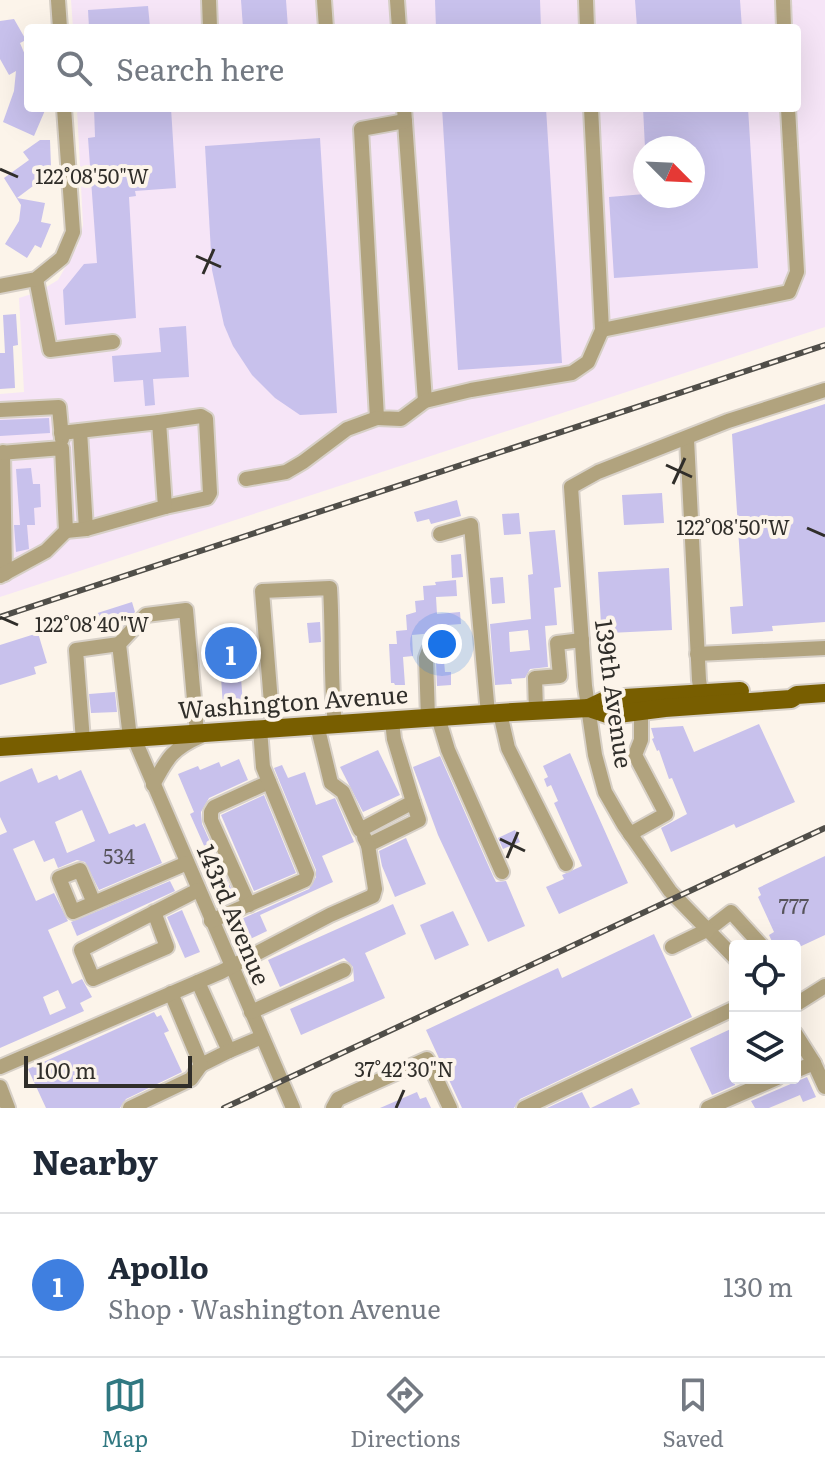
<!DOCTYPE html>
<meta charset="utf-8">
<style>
:root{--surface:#fff;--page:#f6f6f7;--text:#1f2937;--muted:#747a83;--line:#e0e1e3;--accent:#307881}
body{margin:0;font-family:Literata,serif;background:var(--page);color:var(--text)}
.controls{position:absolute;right:24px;bottom:24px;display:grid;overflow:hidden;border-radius:8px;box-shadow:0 8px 32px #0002}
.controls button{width:72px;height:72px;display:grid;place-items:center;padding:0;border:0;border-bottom:2px solid var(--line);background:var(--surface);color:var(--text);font:40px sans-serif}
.compass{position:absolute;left:633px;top:136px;width:72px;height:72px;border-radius:50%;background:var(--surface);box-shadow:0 8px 32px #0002;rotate:114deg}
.scale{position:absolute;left:24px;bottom:20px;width:168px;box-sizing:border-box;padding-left:8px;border:4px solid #302e2a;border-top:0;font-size:22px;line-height:28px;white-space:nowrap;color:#302e2a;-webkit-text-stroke:6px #fcf4ea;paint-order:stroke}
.you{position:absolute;left:442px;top:644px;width:28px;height:28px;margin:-20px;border:6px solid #fff;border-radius:50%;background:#1a73e8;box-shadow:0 0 0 12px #1a73e833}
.badge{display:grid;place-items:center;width:52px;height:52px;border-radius:50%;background:var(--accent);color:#fff;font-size:26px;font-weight:700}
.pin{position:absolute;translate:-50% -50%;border:4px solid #fff;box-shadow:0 2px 8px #0006}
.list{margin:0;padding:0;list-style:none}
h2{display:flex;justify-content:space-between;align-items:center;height:104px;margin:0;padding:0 32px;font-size:34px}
h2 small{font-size:26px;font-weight:400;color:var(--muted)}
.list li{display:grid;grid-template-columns:52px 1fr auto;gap:24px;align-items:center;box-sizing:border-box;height:144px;padding:0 32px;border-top:2px solid var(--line)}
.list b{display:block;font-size:30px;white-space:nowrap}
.list p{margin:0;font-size:26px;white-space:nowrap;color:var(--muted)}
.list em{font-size:26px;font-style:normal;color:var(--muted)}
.icon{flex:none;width:44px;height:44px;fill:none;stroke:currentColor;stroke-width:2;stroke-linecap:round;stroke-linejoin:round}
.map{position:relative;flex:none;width:825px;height:1108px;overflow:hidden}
.search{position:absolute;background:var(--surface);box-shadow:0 8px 32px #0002;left:24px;right:24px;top:24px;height:88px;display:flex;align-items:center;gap:20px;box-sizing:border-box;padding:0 28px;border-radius:8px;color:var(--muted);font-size:30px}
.sheet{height:248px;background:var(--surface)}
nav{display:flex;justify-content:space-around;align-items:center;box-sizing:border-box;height:112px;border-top:2px solid var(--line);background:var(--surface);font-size:22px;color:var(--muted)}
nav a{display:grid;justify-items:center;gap:4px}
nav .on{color:var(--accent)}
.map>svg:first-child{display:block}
.industrial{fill:#f6e5f7;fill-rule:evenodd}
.building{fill:#c8c1ec;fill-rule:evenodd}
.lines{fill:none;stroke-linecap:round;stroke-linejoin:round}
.minor-casing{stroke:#d7d0c7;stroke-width:18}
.major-casing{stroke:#d7d0c7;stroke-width:22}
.minor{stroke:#b1a37e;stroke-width:14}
.major{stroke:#785e00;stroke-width:18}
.rail-casing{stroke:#504e49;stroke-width:6}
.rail{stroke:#fcf4ea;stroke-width:3;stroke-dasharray:9;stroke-linecap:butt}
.ticks{fill:none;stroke:#302e2a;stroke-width:3}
.labels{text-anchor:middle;stroke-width:8;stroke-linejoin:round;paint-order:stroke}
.number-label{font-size:20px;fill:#56535a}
.street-label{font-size:24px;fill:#302e2a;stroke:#fcf4ea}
.ticks-label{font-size:20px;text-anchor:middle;fill:#302e2a;stroke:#fcf4ea;stroke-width:8;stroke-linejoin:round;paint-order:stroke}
</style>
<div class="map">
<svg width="825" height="1108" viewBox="0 0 825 1108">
<rect width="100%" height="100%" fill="#fcf4ea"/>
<path class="industrial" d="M 71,0 L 825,0 L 825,327 L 0,597 L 0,394 L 24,392 L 19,298 L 38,292 L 58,280 L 78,245 L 83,225 L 77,108 L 797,108 L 797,28 L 73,28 ZM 645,148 L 693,148 L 693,196 L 645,196 Z"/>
<g class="building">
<polygon points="241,0 286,0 288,28 243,28"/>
<polygon points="435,0 540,0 541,28 436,28"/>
<polygon points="635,0 740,0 742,28 637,28"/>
<polygon points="148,6 150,27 89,28 88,10"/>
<polygon points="14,19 26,40 20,43 28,62 28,108 46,108 34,136 3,122 14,91 16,71 9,75 0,59 0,21"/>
<polygon points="94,108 171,108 176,188 135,191 136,196 129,197 136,318 65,325 63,290 84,264 97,263 88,138 95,137"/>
<polygon points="442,108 546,108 562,363 458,370"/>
<polygon points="643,108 748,108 758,268 614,278 609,197 645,194 693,196 693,148 645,148"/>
<polygon points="320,138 337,413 300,415 275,398 252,375 233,346 224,325 212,270 205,146"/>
<polygon points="40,140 50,140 51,167 45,167 37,183 17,198 45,203 41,222 51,224 41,248 35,245 27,258 5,244 19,221 21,205 4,178 29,160 23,152"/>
<polygon points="16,314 18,345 13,346 15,388 0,389 0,353 5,353 3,315"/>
<polygon points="186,326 189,377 153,379 155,405 145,406 143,380 114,382 112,356 161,352 159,328"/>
<polygon points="825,404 825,622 772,626 773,631 732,634 730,607 743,606 732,434"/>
<polygon points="49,418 50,433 0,436 0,420"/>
<polygon points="31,468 33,484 40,484 41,507 34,508 35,525 27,525 29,549 16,552 14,525 20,525 16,469"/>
<polygon points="662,493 664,523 624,525 622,495"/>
<polygon points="457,500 461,516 431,524 429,519 417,522 414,512"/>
<polygon points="519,513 521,534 504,535 502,514"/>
<path d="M 555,530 L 561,587 L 554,588 L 557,625 L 545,626 L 548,667 L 530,669 L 525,678 L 511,679 L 512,684 L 495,685 L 490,624 L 531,619 L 528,575 L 533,574 L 529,532 ZM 528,630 L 530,650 L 510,652 L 509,632 Z"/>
<polygon points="461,554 463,577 452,578 451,555"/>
<polygon points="669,568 672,630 609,633 609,623 601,624 598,572"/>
<polygon points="503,577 505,603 492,604 490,578"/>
<polygon points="456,580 457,596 436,597 437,614 460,612 461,624 434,626 434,633 412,635 413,656 403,657 405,685 395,685 394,683 391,683 389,644 397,644 396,631 407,630 406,615 416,612 415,601 424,600 423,586 436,585 435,582"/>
<polygon points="132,602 135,612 121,628 99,634 98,630 90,632 85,617"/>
<polygon points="320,622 321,642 309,643 307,623"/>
<polygon points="38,633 47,663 34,667 36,674 0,685 0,645"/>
<polygon points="245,634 246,649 256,648 258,663 240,665 243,704 223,706 218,635"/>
<polygon points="444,661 445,672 451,672 451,685 437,686 436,662"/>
<polygon points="115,692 117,712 91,713 89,694"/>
<polygon points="759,724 795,802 736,828 734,824 671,852 661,828 687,814 672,778 669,779 659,750 657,751 652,739 654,738 651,728 683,726 694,752"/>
<polygon points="378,750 400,795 363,812 340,767"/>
<polygon points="570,753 628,883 559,914 546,887 564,879 562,875 582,866 554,803 558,801 551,785 547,787 544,779 548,777 543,766"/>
<polygon points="440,756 493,876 496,882 506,881 525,926 488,942 438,835 413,767"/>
<polygon points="239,759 248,780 209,798 201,812 202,824 236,899 229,902 190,814 194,812 178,774 198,766 200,770 219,762 221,767"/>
<polygon points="282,765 288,778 305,772 316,805 335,798 354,842 322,856 333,882 260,915 267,931 246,941 237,921 309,889 316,877 316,870 274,768"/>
<path d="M 32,768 L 38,783 L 57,775 L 59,780 L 81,770 L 109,834 L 134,824 L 136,827 L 145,823 L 162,863 L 99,890 L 85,862 L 77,860 L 58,868 L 54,858 L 44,862 L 34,840 L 13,849 L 36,901 L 54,893 L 68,921 L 48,930 L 72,984 L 82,979 L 92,997 L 80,1003 L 84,1011 L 0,1048 L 0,835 L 7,832 L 0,817 L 0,782 ZM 82,810 L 95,841 L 67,853 L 55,822 ZM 58,990 L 66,1008 L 50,1015 L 43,997 Z"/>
<polygon points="264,795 296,873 254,891 221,815"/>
<polygon points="515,830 520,842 503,849 498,838"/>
<polygon points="406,838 426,884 395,897 382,866 379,851"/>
<polygon points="825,856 825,935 795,949 795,946 774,946 769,935 774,932 758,897 761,895 758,888"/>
<polygon points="170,881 175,891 77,936 71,922"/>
<polygon points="393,904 406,934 365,953 385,998 301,1035 290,1009 354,981 353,967 344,958 280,987 268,960"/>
<polygon points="182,910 200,952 185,958 167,917"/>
<polygon points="453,911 469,945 435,960 420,925"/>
<polygon points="654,934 692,1017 520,1099 514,1108 462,1108 426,1030 558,968 562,978"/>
<polygon points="154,1012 157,1017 161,1015 169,1031 164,1033 182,1072 126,1099 120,1108 46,1108 28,1069"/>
<polygon points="735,1027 735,1085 712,1095 690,1048"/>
<polygon points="807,1077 816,1097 803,1102 800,1095 769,1108 755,1108 751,1101"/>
<polygon points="632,1088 640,1104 630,1108 591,1108"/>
<polygon points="417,1092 420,1099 426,1097 431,1108 380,1108"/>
<polygon points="582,1092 590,1108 547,1108"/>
</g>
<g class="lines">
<defs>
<g id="minor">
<polyline points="58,0 60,28"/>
<polyline points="209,0 210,28"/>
<polyline points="324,0 326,28"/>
<polyline points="397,0 399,28"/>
<polyline points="586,0 587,28"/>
<polyline points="783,0 784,28"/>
<polyline points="404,108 425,401"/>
<polyline points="405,121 361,129 377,418 401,419 425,401 471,390 572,373 588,362 602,330 591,108"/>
<polyline points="36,279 50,350 113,342"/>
<polyline points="0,286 36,279 62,258 73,232 64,108"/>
<polyline points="602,330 789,292 797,272 788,108"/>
<polyline points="0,410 59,407 62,439"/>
<polyline points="159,422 201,416 206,419 210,493 207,498 165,507"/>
<polyline points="80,431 86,529"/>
<polyline points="61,433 159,422 165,507 86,529 66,531"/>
<polyline points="687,439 699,680 701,692 694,697"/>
<polyline points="3,452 5,574"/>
<polyline points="0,453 62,448 66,531 46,551 0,576"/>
<polyline points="246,479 286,472 303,462 347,429 377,418"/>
<polyline points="440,534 471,525 488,714"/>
<polyline points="697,654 825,648"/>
<polyline points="536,711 535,678 560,676 557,643 582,640"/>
<polyline points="500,713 508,748 566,864"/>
<polyline points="438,717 448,750 502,872"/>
<polyline points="428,718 426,658 429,650 439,647"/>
<polyline points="317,725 331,783 343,792 360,830 413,802 394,739 392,721"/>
<path d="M 273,728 L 262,591 L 330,588 C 333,634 330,679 335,724"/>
<polyline points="130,738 119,644 146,615 186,610 197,733"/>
<polyline points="134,738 293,1108"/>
<polyline points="83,741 76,650 119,644"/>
<path d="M 153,785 C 167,758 173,748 201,736"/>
<polyline points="630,834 666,814 635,755 641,740 641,712"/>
<polyline points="364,837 368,845 419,820 413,802"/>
<polyline points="94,903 80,870 59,878 73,912 187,863"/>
<polyline points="249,905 211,820 211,812 214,807 269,782"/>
<polyline points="154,912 167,947 93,979 81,950 198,890"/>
<polyline points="211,921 305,880 307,874 263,767 260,729"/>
<polyline points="672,947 709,929 731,912 762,946"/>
<polyline points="735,958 670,891 624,825 605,792 595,755 585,686 571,487 598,472 728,421 825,390"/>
<polyline points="198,982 229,1051 262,1037"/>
<polyline points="171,993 201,1065 229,1051"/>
<polyline points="795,1005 825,986"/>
<polyline points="251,1012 344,970"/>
<polyline points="795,1033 814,1063 825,1087"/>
<polyline points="0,1067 221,972 330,915 373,896 375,889 368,845"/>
<polyline points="795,1071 814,1063"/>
<polyline points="0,1087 8,1108"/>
<polyline points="130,1108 191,1079 201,1065"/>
<polyline points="333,1108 338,1099 427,1059 450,1108"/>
<polyline points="524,1108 735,1008"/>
<polyline points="708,1108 777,1078"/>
</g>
<g id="major">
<polyline points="589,708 608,699 740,691"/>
<polyline points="0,747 513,712 589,708 610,715 665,708 791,699 797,695 825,693"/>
</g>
</defs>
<use href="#minor" class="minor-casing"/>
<use href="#major" class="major-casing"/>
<use href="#minor" class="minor"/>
<use href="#major" class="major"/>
<defs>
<g id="rail">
<polyline points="0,617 825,345"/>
<polyline points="224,1108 825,828"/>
</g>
</defs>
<use href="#rail" class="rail-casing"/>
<use href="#rail" class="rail"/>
</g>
<path class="ticks" d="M 0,169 L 18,177M 196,256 L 221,267M 203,274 L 214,249M 666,465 L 692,477M 673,484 L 685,458M 807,528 L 825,536M 0,617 L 18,625M 500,839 L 525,851M 507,858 L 518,832M 396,1108 L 404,1090"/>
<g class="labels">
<g class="number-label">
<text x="119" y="864">534</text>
<text x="794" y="914">777</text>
</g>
<g class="street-label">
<text transform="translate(613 694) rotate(82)" y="8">139th Avenue</text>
<text transform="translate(293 703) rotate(-4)" y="8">Washington Avenue</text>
<text transform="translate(233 915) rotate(67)" y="8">143rd Avenue</text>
</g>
</g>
<g class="ticks-label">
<text x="92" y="184">122°08'50"W</text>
<text x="733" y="535">122°08'50"W</text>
<text x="92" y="632">122°08'40"W</text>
<text x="404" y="1077">37°42'30"N</text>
</g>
</svg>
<div class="controls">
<button><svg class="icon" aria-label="locate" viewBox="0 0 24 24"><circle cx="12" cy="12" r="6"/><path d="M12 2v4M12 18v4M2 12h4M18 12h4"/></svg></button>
<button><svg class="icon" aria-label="layers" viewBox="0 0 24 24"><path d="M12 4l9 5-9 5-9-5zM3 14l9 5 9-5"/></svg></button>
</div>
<svg class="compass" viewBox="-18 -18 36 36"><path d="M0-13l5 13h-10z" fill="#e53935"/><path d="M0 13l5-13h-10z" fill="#747a83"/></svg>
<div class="scale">100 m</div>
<div class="you"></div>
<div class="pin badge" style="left:231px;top:653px;background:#3f7fe0">1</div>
<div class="search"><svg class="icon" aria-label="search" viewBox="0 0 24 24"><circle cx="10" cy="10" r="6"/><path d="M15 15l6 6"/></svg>Search here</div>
</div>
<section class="sheet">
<h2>Nearby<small></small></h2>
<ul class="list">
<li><span class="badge" style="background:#3f7fe0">1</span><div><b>Apollo</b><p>Shop · Washington Avenue</p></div><em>130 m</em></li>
</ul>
</section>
<nav>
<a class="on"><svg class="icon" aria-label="map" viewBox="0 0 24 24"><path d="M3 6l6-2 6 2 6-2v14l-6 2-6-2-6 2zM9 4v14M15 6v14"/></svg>Map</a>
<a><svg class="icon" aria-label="directions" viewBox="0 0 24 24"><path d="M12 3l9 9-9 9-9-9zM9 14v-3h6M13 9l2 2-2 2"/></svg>Directions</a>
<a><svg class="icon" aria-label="saved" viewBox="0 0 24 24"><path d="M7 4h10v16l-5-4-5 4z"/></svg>Saved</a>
</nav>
